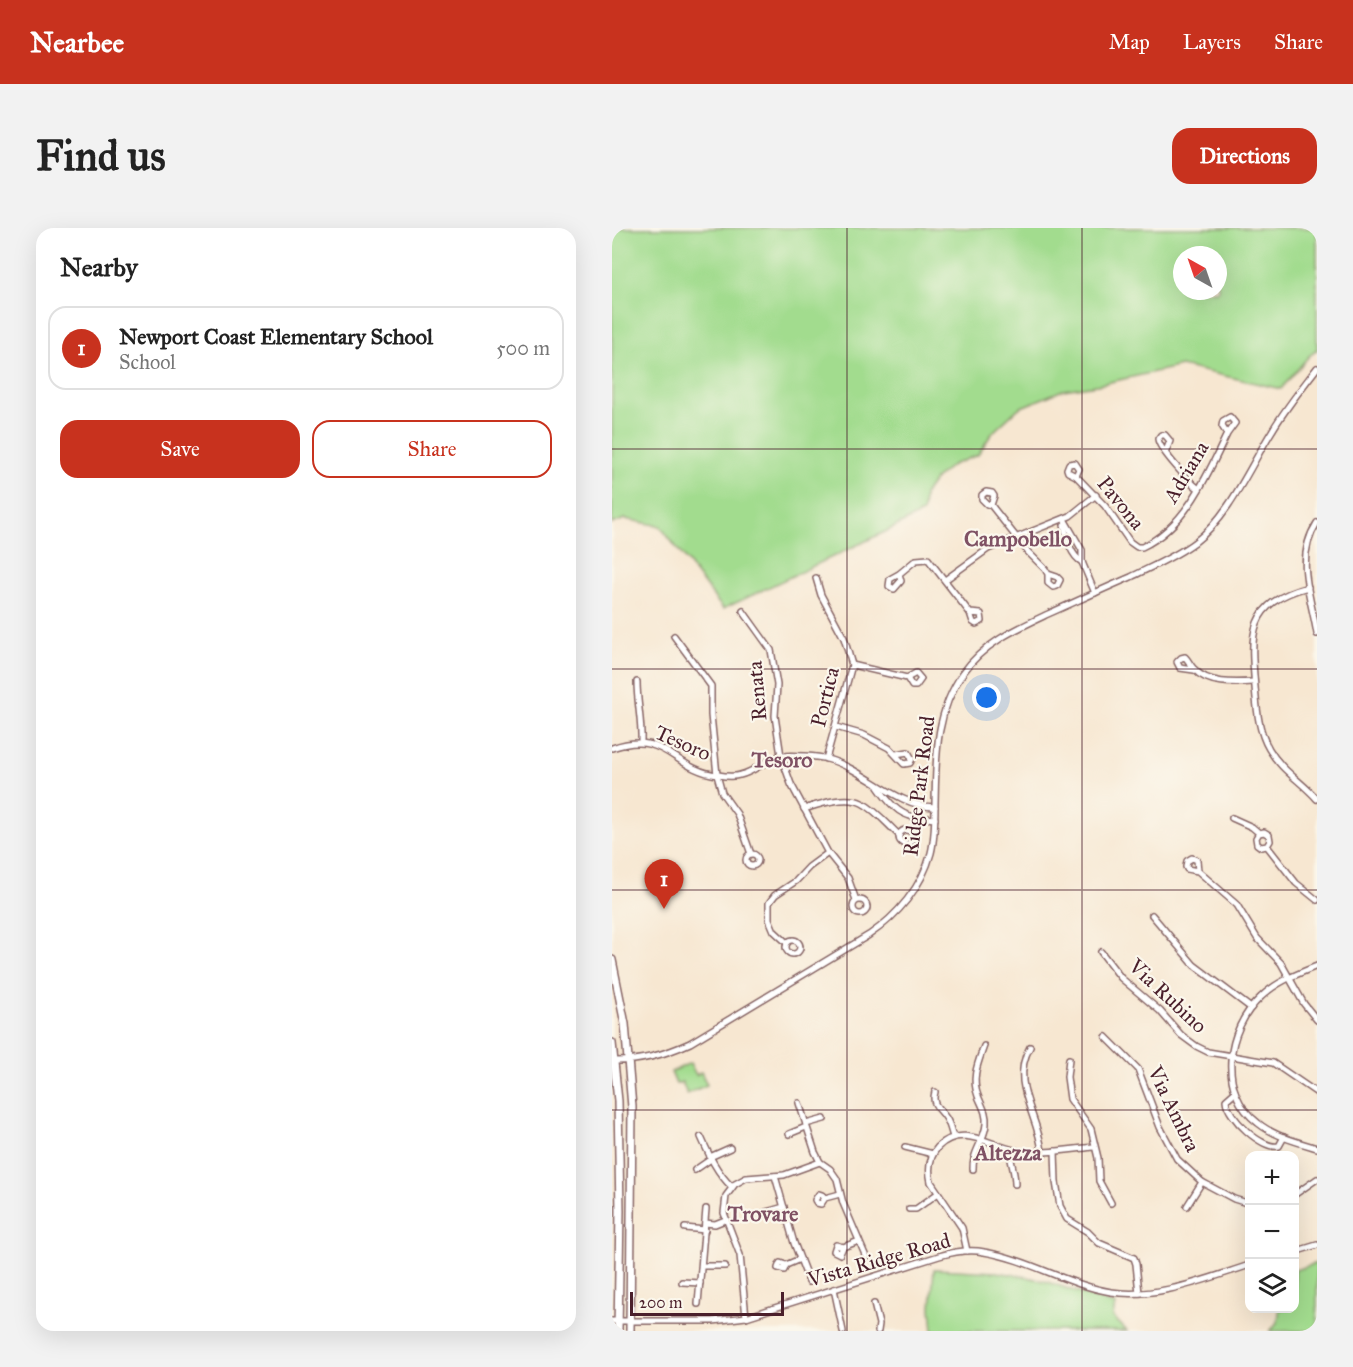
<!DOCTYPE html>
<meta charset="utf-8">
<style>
:root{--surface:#fff;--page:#f2f2f2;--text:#222;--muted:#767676;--line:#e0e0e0;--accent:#c8321e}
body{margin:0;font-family:"IM FELL Great Primer",serif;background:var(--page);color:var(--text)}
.controls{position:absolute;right:18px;bottom:18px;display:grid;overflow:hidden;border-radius:12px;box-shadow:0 6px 24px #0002}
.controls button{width:54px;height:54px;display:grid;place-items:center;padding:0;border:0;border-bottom:2px solid var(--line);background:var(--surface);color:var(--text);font:30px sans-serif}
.compass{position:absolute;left:561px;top:18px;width:54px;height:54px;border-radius:50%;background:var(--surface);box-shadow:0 6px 24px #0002;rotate:320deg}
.scale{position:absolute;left:18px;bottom:15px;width:154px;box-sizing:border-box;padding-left:6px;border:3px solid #4a1f2b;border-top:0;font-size:16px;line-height:21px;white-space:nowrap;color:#4a1f2b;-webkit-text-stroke:4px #fbf7ec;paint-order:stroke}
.you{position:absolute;left:375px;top:470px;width:21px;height:21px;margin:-15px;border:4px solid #fff;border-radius:50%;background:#1a73e8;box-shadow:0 0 0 9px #1a73e833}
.badge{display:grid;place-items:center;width:39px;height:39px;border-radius:50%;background:var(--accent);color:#fff;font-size:20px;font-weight:700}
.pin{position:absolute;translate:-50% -50px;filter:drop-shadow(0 2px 3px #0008)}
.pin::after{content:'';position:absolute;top:32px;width:21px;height:18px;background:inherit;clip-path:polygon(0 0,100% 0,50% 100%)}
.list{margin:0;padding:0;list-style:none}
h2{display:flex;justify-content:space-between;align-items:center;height:78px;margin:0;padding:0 24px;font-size:26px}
h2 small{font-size:20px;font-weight:400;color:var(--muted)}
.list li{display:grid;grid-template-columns:39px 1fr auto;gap:18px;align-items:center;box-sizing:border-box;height:84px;margin:0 12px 12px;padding:0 12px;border:2px solid var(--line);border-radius:18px}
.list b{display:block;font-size:22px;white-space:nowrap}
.list p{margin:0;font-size:20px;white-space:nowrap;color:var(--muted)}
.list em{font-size:20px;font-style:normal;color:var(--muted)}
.actions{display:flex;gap:12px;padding:18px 24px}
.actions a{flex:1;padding:14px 0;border:2px solid var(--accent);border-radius:18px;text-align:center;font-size:21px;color:var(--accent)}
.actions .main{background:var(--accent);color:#fff}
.icon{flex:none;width:33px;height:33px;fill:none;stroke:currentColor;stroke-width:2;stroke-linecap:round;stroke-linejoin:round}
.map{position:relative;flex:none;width:705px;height:1103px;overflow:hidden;border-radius:18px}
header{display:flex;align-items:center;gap:36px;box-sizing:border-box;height:84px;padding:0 30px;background:var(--accent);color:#fff}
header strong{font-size:28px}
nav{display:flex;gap:33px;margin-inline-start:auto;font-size:21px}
.intro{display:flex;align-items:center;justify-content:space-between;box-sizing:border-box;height:144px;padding:0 36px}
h1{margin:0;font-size:42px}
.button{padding:15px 27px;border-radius:18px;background:var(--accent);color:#fff;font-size:21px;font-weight:700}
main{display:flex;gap:36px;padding:0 36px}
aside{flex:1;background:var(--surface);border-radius:18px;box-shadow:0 6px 24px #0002}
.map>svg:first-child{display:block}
.green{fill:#a2dc8e;stroke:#767e5c;stroke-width:1.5;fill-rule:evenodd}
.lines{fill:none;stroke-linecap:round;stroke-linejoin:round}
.minor-casing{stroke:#876565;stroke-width:8}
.major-casing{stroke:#876565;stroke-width:10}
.minor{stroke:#fff;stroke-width:5}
.major{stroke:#fff;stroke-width:7}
.grid{fill:none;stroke:#4a1f2b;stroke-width:1.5;stroke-opacity:0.55}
.labels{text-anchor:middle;stroke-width:4.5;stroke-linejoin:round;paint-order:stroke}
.street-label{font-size:21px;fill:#4a1f2b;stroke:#fbf7ec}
.neighbourhood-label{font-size:22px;font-weight:bold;fill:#7f5164;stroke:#fbf7ec}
</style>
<header>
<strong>Nearbee</strong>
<nav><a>Map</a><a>Layers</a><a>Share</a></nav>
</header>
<div class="intro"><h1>Find us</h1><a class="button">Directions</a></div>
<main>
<aside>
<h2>Nearby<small></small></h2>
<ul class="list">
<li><span class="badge">1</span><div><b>Newport Coast Elementary School</b><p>School</p></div><em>500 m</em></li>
</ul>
<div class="actions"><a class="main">Save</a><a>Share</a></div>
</aside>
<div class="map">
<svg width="705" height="1103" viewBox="0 0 705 1103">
<rect width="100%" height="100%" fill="#fbf7ec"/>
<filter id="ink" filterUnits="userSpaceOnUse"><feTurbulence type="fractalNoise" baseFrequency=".0167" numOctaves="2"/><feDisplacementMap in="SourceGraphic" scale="12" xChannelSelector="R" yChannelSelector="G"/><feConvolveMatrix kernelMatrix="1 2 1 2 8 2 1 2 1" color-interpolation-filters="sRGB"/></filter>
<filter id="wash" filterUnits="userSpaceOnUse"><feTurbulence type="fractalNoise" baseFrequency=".008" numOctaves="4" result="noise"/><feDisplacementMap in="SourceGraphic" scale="24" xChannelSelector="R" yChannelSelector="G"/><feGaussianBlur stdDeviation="1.35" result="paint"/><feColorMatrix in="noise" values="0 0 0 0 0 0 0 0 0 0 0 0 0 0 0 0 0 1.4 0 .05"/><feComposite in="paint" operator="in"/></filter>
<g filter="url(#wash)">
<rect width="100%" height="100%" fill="#f7e7d1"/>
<g class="green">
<path d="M 0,0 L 705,0 L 705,122 L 697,128 L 669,161 L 569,138 L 485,157 L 451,162 L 407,180 L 380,205 L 366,227 L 340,237 L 323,251 L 312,267 L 311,284 L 279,301 L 111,381 L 48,298 L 13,291 L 0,296 ZM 570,27 L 606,27 L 606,63 L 570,63 Z"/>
<polygon points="78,835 84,847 89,844 95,857 75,866 70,854 64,856 59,844"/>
<path d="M 705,1035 L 705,1103 L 658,1103 C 665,1097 668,1090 667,1081 L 682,1080 L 683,1042 Z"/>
<polygon points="322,1041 384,1044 411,1048 436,1054 503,1077 501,1089 515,1103 321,1103 319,1080"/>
</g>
</g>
<g filter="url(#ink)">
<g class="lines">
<defs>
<g id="minor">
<path d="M 554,223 L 558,213 L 553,207 L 549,207 L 546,211 C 547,221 577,254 587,261"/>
<path d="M 464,248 L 467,241 L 463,235 L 457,236 L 455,241 L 456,244 L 464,248 L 493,278 L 518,314 L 525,319 L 530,319 C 574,298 595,248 615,206 L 610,198 L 611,193 L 618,189 L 623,195 L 615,206"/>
<polyline points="379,277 375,276 370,271 370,267 374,264 380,265 382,268 379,277 382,281 416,324 433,341 436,346 436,355 441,359 445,358 448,352 445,349 436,346"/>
<polyline points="452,291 470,322 470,334 483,365"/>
<path d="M 705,295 C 682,330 699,368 705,406"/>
<path d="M 452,297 C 455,310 458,327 470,334"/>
<polyline points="287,346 289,353 282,361 277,358 278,351 287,346 304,332 316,331 358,385 361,394 364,396 370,393 369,386 358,385"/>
<polyline points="204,350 209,367 232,410 240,437 214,531"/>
<polyline points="333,352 376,321 458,288 484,267"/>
<path d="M 696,359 C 636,375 638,405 643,459 C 645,481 646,502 657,521 C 669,542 690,554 705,571"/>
<polyline points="131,383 159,422 165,457 163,488 169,528 179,556 216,625 236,650 244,672"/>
<polyline points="62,408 99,458 99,487 105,547 110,565 125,586 139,626"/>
<polyline points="240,437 295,450 304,445 309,451 304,458 300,458 295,450"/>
<path d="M 582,442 L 568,440 L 565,434 L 569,430 L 573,429 C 577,433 578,437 582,441 C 596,457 624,455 642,454"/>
<path d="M 25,454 C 25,475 30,493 29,514"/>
<polyline points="224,499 252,507 277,520 292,536 298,535 300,531 296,524 284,526"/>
<path d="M 0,520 C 54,501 61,542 106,547 C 112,548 122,549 128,547 C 143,544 155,530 170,528 C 180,527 206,528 215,531 C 253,541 283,578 323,579"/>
<path d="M 266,559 C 275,572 286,587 303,589 C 310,590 316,590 323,591"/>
<path d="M 192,581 C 208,576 234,567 250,575 C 264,582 275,596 287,607"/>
<polyline points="620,590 640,599 647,605"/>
<circle cx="294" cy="609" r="7"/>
<polyline points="655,618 658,613 657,607 652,604 647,605 644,610 645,616 649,619 655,618 684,655 705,672"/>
<circle cx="140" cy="632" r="6"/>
<polyline points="586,643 585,632 580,630 575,633 574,639 575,641 586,643 625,677 645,710 669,735 692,776 705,792"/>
<circle cx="248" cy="679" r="7"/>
<polyline points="540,687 582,737 639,780"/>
<circle cx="181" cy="719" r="7"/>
<polyline points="175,715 162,703 157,691 157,675 163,667 184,653 197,639 216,625"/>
<polyline points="489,724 509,750 548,783 569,807 584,818 596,824 661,835 705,865"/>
<path d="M 705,738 C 685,746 664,754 649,769 C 614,801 605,864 646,895 C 662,908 685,914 705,920"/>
<polyline points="494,809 526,841 548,899 565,931 590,954 622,971 638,976"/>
<path d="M 418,819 C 397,855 427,888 430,924"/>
<polyline points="457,831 455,849 458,871 479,901 486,930 487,953 499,975"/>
<path d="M 0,833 C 27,834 54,826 78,815 L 257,707 C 285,688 310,659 319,625 C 323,609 323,592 323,576 C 324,529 323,485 351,445 C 372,415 404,401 436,386 C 463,374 491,361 519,349 C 541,338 563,329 583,314 C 618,287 637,240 660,203 C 673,181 689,161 705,140"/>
<path d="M 323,864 C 319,878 328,880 334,890 C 338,896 339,903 341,909"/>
<path d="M 623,864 L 614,872 C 615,889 650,922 667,918 L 672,909"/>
<polyline points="187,875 203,924 208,934 218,941 225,951 231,975 254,1029"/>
<polyline points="194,896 212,891"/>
<polyline points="177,906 194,899"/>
<path d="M 89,909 C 97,927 105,945 120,959"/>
<polyline points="293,919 321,926"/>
<path d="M 398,922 C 398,934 403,943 403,956"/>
<polyline points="443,923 444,954 448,978 455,991 476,1004 487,1015 522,1030 524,1036 527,1065"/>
<polyline points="98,929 118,920"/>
<path d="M 361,941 C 360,924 373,912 374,896 C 375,885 370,878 366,868 C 359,850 366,835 372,818"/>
<polyline points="83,942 99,931"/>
<polyline points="163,948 182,1015 197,1054"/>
<polyline points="682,967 705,951"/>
<polyline points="213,970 210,967 207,966 203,972 205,975 209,976 213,970 228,966"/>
<polyline points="575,978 590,954"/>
<polyline points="297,981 304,981 325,966"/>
<polyline points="154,984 172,979"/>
<polyline points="93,995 103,996 113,992"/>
<polyline points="73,1000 93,1002"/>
<polyline points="231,1019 228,1026 222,1023 224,1017 231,1019 247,1013"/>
<path d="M 355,1023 L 350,1000 L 319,954 C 316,941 317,929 326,919 C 351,893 384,922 413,924 C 436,926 459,921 482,919"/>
<polyline points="682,1024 705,1017"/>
<polyline points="174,1037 172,1042 166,1040 168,1035 174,1037 188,1031"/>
<polyline points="90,1038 113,1038"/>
<polyline points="70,1054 88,1055"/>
<polyline points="222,1061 231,1103"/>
<polyline points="86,1076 94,981"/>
<polyline points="262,1076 267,1096 266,1103"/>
<polyline points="134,1089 128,1027 112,985 114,968 123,956 134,950 172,947 208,934"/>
<path d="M 0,1093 L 101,1093 L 134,1089 L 327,1028 C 341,1024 358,1021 372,1024 C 416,1031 456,1057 499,1064 C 546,1071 593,1051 638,1037"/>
</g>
<g id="major">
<polyline points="0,732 13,796 20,879 18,1103"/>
<polyline points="0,815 6,873 8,983 6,1103"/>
</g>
</defs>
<use href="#minor" class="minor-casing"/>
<use href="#major" class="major-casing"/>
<use href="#minor" class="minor"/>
<use href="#major" class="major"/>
</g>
</g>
<path class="grid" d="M 235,0 L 235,1103M 470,0 L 470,1103M 0,221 L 705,221M 0,441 L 705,441M 0,662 L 705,662M 0,882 L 705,882"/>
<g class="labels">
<g class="street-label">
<text transform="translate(574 244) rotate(-59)" y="7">Adriana</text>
<text transform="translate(509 275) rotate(51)" y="7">Pavona</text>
<text transform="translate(145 463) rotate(-95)" y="7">Renata</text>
<text transform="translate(213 469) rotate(-76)" y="7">Portica</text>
<text transform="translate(71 515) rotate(24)" y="7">Tesoro</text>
<text transform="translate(307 558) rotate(-83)" y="7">Ridge Park Road</text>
<text transform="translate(556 768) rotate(43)" y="7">Via Rubino</text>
<text transform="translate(562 881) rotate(64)" y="7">Via Ambra</text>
<text transform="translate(267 1032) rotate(-16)" y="7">Vista Ridge Road</text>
</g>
<g class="neighbourhood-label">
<text x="406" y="318">Campobello</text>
<text x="170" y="539">Tesoro</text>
<text x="396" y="932">Altezza</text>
<text x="151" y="993">Trovare</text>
</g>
</g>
</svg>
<div class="controls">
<button>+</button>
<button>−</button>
<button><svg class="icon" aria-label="layers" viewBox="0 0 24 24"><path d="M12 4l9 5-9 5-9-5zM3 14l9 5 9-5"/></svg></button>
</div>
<svg class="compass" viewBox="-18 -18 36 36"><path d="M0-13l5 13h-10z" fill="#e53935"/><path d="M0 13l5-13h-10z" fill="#767676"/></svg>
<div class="scale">200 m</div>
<div class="you"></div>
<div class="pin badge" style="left:52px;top:681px">1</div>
</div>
</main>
